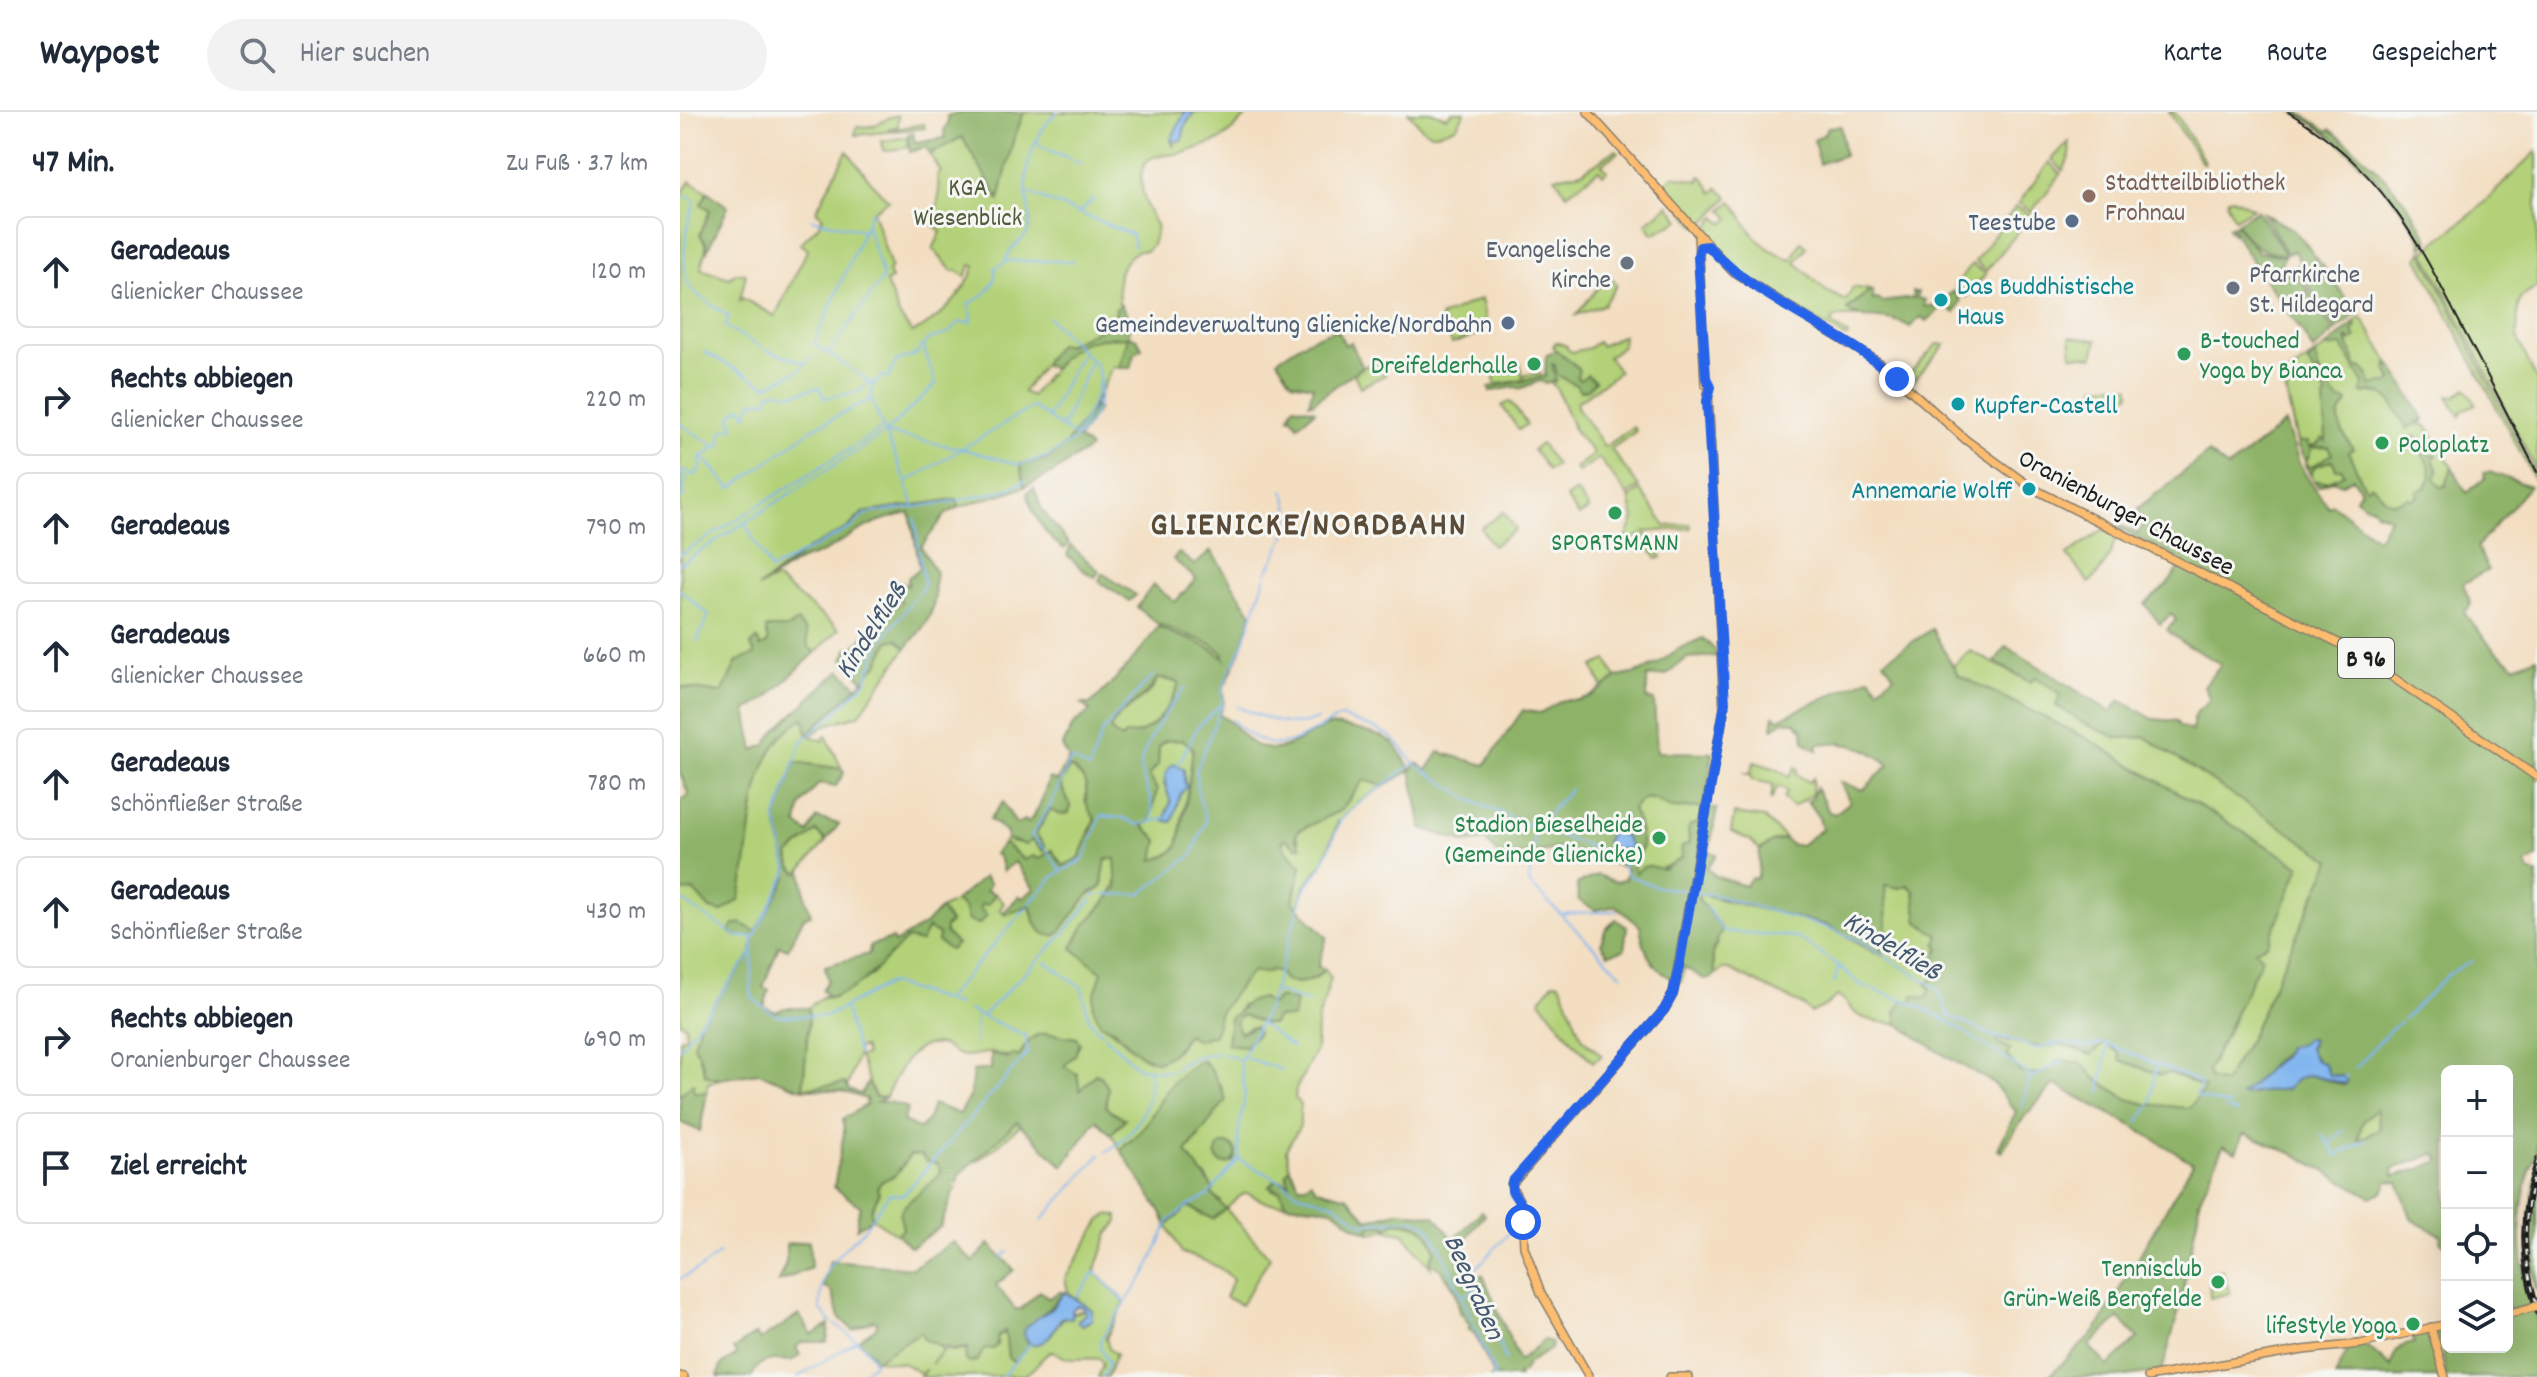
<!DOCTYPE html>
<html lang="de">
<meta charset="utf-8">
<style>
:root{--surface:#fff;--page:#f2f2f3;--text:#1f2937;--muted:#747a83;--line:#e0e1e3}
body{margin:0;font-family:Dekko,sans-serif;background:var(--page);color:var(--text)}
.controls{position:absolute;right:24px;bottom:24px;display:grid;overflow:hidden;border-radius:12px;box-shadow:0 8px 32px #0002}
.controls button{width:72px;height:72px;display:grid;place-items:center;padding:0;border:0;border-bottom:2px solid var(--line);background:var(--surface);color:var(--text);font:40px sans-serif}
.stop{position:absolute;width:24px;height:24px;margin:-18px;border:6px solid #2563eb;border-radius:50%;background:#fff}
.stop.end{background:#2563eb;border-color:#fff;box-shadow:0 2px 8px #0008}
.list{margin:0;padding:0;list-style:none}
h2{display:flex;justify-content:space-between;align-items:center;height:104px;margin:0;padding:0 32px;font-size:34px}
h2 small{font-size:26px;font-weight:400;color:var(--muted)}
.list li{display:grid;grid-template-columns:52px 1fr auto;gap:24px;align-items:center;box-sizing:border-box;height:112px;margin:0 16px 16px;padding:0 16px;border:2px solid var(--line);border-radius:12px}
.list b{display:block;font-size:30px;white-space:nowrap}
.list p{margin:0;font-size:26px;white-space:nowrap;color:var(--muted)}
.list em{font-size:26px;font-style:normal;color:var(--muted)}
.icon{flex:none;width:44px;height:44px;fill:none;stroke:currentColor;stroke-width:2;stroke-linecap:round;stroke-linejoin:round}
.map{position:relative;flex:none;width:1857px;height:1265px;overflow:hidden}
header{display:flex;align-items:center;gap:48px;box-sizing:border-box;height:112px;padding:0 40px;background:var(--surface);border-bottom:2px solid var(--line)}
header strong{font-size:38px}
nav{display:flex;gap:44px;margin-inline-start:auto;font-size:28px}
.search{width:560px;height:72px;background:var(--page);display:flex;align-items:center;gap:20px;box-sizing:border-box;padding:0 28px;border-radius:44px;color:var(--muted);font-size:30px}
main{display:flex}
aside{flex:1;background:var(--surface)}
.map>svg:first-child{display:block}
.green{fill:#b3d178;stroke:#68764a;stroke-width:2;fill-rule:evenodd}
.forest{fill:#8eb368;stroke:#556842;stroke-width:2;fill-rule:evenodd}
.water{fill:#81b5ef;stroke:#4e6886;stroke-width:2}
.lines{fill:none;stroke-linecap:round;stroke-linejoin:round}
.stream{stroke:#81b5ef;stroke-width:2}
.major-casing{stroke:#887d6e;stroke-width:10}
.major{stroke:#fcbd6f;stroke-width:7}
.tram{stroke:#1c1c1c;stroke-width:2}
.rail-casing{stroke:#1c1c1c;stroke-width:5}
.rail{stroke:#f6f6f2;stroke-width:2;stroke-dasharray:6;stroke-linecap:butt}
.major-bridge-casing{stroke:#887d6e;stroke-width:10;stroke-linecap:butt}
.major-bridge{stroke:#fcbd6f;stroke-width:7}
.route{stroke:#2563eb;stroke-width:10}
.education-dot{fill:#8d6e63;stroke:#f6f6f2;stroke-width:3}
.service-dot{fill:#5c6f8a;stroke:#f6f6f2;stroke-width:3}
.worship-dot{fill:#6b7280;stroke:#f6f6f2;stroke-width:3}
.culture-dot{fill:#0f9aa8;stroke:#f6f6f2;stroke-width:3}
.leisure-dot{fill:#2e9e5b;stroke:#f6f6f2;stroke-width:3}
.labels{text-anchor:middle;stroke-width:6;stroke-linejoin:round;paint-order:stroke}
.shield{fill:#f6f6f2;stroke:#5d5d5c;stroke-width:2}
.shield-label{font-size:24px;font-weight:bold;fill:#1c1c1c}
.education-label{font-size:26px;fill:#785e54;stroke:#f6f6f2;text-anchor:start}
.park-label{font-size:26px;fill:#515b3c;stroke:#f6f6f2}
.service-label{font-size:26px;fill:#4e5e75;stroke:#f6f6f2;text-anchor:end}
.worship-label{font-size:26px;fill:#5b616d;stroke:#f6f6f2;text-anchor:end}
.culture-label{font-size:26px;fill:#0d838f;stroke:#f6f6f2;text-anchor:start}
.leisure-label{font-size:26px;fill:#27864d;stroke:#f6f6f2;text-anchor:end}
.street-label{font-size:26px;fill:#1c1c1c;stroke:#f6f6f2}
.water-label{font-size:28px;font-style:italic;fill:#445970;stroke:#f6f6f2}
.district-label{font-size:34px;font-weight:bold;letter-spacing:2px;fill:#5a4c38;stroke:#f6f6f2}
</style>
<header>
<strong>Waypost</strong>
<div class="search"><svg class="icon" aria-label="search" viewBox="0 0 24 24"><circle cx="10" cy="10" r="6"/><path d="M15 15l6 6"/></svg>Hier suchen</div>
<nav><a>Karte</a><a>Route</a><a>Gespeichert</a></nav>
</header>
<main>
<aside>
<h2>47 Min.<small>Zu Fuß · 3.7 km</small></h2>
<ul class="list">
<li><svg class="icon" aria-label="ahead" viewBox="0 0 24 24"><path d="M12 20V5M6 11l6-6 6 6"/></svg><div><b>Geradeaus</b><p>Glienicker Chaussee</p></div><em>120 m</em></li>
<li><svg class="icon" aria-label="right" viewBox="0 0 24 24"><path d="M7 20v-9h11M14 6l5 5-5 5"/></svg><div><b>Rechts abbiegen</b><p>Glienicker Chaussee</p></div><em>220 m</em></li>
<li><svg class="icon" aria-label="ahead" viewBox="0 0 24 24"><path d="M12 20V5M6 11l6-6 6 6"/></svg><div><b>Geradeaus</b></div><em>790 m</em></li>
<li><svg class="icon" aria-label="ahead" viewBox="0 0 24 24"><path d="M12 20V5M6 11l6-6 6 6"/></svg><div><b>Geradeaus</b><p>Glienicker Chaussee</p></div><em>660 m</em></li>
<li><svg class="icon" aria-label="ahead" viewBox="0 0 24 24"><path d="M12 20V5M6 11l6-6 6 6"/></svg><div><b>Geradeaus</b><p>Schönfließer Straße</p></div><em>780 m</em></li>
<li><svg class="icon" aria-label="ahead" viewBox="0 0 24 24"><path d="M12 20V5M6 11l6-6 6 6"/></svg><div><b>Geradeaus</b><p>Schönfließer Straße</p></div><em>430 m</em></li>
<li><svg class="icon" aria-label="right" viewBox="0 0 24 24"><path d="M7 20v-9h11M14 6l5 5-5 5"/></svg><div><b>Rechts abbiegen</b><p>Oranienburger Chaussee</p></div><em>690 m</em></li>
<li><svg class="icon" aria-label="arrive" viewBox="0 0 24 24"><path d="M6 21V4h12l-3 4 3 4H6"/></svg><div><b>Ziel erreicht</b></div></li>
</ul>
</aside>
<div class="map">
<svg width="1857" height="1265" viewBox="0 0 1857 1265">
<rect width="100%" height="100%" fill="#f6f6f2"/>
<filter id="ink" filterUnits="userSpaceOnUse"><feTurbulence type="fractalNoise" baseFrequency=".0125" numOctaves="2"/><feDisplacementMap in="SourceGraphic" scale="16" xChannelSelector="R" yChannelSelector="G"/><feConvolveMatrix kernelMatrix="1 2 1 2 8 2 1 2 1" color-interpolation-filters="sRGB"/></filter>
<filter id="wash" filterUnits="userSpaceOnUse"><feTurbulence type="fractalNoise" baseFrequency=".006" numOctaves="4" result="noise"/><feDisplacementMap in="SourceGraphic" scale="32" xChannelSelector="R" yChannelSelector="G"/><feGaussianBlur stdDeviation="1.8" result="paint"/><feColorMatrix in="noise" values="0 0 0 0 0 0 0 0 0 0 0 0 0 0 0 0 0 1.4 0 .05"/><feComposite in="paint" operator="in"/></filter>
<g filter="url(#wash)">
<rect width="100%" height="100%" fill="#f3dec1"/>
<g class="green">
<path d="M 344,0 L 505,0 L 491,28 L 494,36 L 493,30 L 502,28 L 505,14 L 514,0 L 570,0 C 559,11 547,27 532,31 C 522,34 512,39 502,41 C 492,44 480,41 471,46 C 450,58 468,100 477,115 L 472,133 L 466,139 L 456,139 C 434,158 438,164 439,191 L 441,193 L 436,197 L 435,210 L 386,233 L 379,232 L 343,280 L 351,284 C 389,241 383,226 448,225 L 439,256 L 433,254 C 419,283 397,333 366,347 C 358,350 348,351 340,352 L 344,375 L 279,395 L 276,387 L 183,401 L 168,416 L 128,437 L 80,474 L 96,467 L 159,517 L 135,541 L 107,516 L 87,516 L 88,531 L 81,535 L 77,527 L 71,533 L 75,543 L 43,579 L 39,581 L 0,575 L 0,85 L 10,69 L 28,80 L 25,82 L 30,98 L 20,123 C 31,137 23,143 21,157 L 50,166 L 55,161 L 66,162 L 60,188 L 62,186 L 95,204 L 128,137 L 120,132 L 138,114 L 143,105 L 136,99 L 167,39 C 177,51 199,83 209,88 L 193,99 L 211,155 L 208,160 L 211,167 L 206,170 L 219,203 L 232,221 C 259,208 284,183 295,154 L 291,153 L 285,165 L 277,158 L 272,159 L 253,137 L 261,120 L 253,113 C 258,88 261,88 257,63 L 261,60 L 250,42 L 282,25 L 319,87 L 333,29 Z"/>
<path d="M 728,0 L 753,0 L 766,5 L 773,0 L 785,0 L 776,15 C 747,27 746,21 728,0 Z"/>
<polygon points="1489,0 1494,0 1499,6 1525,51 1522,51"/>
<path d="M 218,3 L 218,14 L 207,18 L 244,12 L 245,16 L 175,23 L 177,14 C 196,18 201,7 218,3 Z"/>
<polygon points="227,25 228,33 226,36 204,39 202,29"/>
<polygon points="1389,30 1390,44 1383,59 1372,47"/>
<polygon points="936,38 939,40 922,52 927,59 923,63 919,58 887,82 875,65 902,60"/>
<polygon points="1857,39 1857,175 1841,186 1838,194 1837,225 1857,269 1857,359 1744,139 1793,101"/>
<polygon points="1369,50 1381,62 1351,100 1339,91"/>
<polygon points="993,64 1019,69 1020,64 1023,65 1033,81 1038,76 1048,85 1022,114 1016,114 982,74"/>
<polygon points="1552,86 1573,96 1555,107 1547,92 1548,87"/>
<path d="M 1051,89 C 1060,98 1062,106 1069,116 C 1079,133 1094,140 1111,148 L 1121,130 L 1127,135 L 1115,150 L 1146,179 L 1166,189 L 1173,175 L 1190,178 L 1167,197 L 1177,205 L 1155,205 L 1151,212 L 1168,223 L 1166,226 L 1066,165 L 1050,152 L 1023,122 L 1036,105 L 1044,112 L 1050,106 L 1042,98 Z"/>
<polygon points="989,93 1000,108 973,122 966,111"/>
<polygon points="1336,94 1351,104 1306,159 1295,149"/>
<polygon points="1742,140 1857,366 1857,372 1738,146"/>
<polygon points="1292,152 1306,162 1286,185 1275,174"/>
<polygon points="928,163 937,173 923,193 896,203"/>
<polygon points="801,187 808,219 772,232 760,205"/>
<path d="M 1681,204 L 1744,308 L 1741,313 L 1747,314 L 1772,355 L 1766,375 L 1697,428 L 1711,405 L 1696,400 L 1693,395 L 1686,394 L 1676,386 L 1681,378 L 1673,366 L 1662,372 L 1654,368 L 1638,374 C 1616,340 1611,304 1603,265 L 1649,233 Z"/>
<polygon points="943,223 942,234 928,245 939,260 897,290 897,295 925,335 953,315 956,319 931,337 959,375 947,383 919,346 898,360 895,356 914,342 894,318 877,277 866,265 866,244 875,238 873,234 876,230 887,234 887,237 892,240 909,236 917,230 921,234"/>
<polygon points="1390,225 1417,228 1413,245 1392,243"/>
<polygon points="1257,232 1265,233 1230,273 1224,268"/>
<polygon points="700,250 705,263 680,275 674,262 685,254"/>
<polygon points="840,251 843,266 845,263 860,261 862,265 818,272 815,271 813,260 819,259 819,254"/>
<polygon points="1430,273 1450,275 1450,283 1435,285 1418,281 1416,287 1416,274"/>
<polygon points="1786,276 1796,292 1783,298 1780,304 1768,284 1775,285"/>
<polygon points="830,289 847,312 839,318 822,294"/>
<polygon points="861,332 876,353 868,358 853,338"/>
<polygon points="960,378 986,414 1010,412 1011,416 965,420 982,445 977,447 960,423 949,430 946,427 954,407 949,386"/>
<polygon points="896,379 909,397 899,404 886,386"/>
<polygon points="824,400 836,417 813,434 801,416"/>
<path d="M 1424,417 L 1436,423 C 1432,443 1423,458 1409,471 L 1387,443 Z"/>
<polygon points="478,512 531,532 543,541 544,548 532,537 478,515"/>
<path d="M 217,527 L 226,536 L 179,603 L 146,613 L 130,624 L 143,629 L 146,623 L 162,657 L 115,650 L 97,714 L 108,759 L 106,767 L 74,824 L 72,841 L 20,910 L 19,944 L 25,963 L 39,967 L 28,971 L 27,980 L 5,980 L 0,983 L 0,927 L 6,924 L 5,912 L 0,911 L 0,780 L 14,778 L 20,783 L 59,788 C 73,738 68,656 103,619 C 109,613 117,610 124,605 L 128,621 L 184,569 L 209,529 Z"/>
<polygon points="1290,539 1350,570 1355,564 1382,582 1376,594 1438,626 1465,625 1652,748 1570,926 1544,971 1530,967 1527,960 1552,912 1575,837 1620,754 1406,626 1278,563 1273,554"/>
<polygon points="927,548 936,567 923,576 913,554"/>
<path d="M 478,566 L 500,571 C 491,592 473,626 446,622 L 441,627 L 430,618 L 435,607 L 472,578 Z"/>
<path d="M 503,628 L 513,636 C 510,659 508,683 502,705 C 500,716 502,727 495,737 C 490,743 481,747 473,748 L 478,728 L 462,713 L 470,710 L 476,678 L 469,663 L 478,653 L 479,634 L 485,629 ZM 496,652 L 504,657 L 505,675 L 486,700 L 491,690 L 484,672 Z"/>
<polygon points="1074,650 1097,657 1109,665 1115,655 1118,657 1116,662 1129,670 1133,666 1132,682 1113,695 1104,687 1107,678 1098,674 1091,688 1093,672 1071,668 1072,663 1063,661 1070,662"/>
<path d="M 390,655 C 403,664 411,673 405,689 L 415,705 L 399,746 L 383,754 L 359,748 L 344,748 L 324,731 L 327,727 L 333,731 L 351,728 L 363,739 L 365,735 L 355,722 L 370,698 L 391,695 L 380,672 Z"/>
<polygon points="684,668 704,674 677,692 658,710 643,751 624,775 618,795 613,790 621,754 605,737 602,729 606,727 616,735 619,729 615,722 618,719 661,698"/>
<path d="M 967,687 L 980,689 L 992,696 L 1025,695 L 1019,712 L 1008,718 C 1014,753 982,756 956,762 L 953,756 L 962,734 L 952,698 L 957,690 Z"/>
<polygon points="1054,702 1084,706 1105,726 1092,730 1080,738 1070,728 1051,720"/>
<polygon points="136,719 146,729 119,761 111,755 109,743"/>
<path d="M 430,745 L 436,747 C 444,779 422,791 405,813 C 400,820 396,828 392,836 L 414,850 L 423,860 L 414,884 L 420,911 C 439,920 450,938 468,948 L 497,938 L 507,922 L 511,925 L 537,916 C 538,911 537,906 539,902 C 541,896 568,862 573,859 L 584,861 L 592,857 L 635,867 L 645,857 L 651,866 L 637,911 L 636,938 L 616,977 L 615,986 L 620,993 L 620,1014 L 606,1038 L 610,1056 L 606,1062 L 610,1073 L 602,1068 L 593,1070 L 592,1078 L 600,1079 L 606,1092 L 585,1090 L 567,1081 L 561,1083 L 546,1097 L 590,1145 L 561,1193 L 545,1185 L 553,1168 C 542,1153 520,1147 502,1141 L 487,1114 L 508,1094 L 522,1103 L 541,1089 L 531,1081 L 527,1065 L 520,1060 L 506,1040 L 518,1026 L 542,976 C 532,966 532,959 521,948 C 510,956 500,963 491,973 C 475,993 467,1020 444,1033 L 442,1040 L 431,1022 L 445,1007 L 430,999 L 426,994 L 428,976 L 400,979 L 397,962 L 316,1035 L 297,1049 L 278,1053 L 400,931 L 396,926 C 365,922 354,913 339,945 C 326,946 319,941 308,941 C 297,941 288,947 277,942 C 272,940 266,934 260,933 C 230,927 216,965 205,986 L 195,985 L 179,945 L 186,943 L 183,935 L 177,937 L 178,942 L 168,973 L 123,977 L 129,905 L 128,896 L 142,885 L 152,886 L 192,863 L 205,846 L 227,827 L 248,816 L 259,823 L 265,821 L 265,815 L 270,810 L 260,797 L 275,789 L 284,796 L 299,796 L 302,792 L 307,793 L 315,782 L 324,791 L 320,797 L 325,803 L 350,793 L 354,809 L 419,778 L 423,773 L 423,752 ZM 561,893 L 591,893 L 606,905 L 597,905 L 585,912 L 563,903 L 557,906 L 557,916 L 560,921 L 571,915 L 578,921 L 565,934 L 550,906 L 557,902 Z"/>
<path d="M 1205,773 L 1220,776 L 1228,773 L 1234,779 L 1238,810 L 1259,823 L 1259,836 L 1251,858 L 1392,934 L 1424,931 L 1439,941 L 1440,948 L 1481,963 L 1489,960 L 1525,975 L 1531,999 L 1466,992 L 1448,987 L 1399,956 L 1348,988 L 1340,960 L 1335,955 L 1216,900 L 1218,912 C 1204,911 1182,909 1172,898 C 1166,891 1166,887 1157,884 L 1145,894 L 1131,901 L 1123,893 L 1049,857 L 1043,857 L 1035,863 L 1032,841 L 1038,832 L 1018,786 L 1020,782 L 1147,813 L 1195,840 L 1203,840 L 1200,834 L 1207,815 Z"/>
<polygon points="877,870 881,873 899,919 904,928 922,944 913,950 895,932 860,888 873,871"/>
<polygon points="1697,996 1700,1018 1678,1029 1682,1011"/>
<polygon points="230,1043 242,1043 246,1049 259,1052 261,1059 255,1069 220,1102 223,1117 216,1122 192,1106 191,1099 199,1082 197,1076 202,1069 221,1057"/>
<path d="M 429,1102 L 438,1104 L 438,1110 L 428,1122 L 415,1160 L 445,1190 L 426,1226 L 429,1237 L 436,1242 L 427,1265 L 418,1265 L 423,1252 L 420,1247 C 397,1244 394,1253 373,1239 C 361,1243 357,1257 344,1263 C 332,1265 259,1265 240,1265 L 246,1257 L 241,1262 L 225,1252 L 196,1248 L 241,1219 L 263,1238 L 251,1252 L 264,1238 L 275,1239 L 288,1236 L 287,1240 L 305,1236 L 326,1219 L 328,1245 L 336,1220 L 379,1180 L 385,1180 L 371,1197 L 372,1221 C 381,1206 388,1201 406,1198 L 402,1213 L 412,1208 L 412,1198 L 388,1180 L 385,1167 L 420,1109 Z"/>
<path d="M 721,1110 C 743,1115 748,1115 755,1138 L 750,1149 L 751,1156 L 723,1121 L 705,1118 L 690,1121 L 688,1115 L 703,1113 L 707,1116 L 711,1111 Z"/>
<polygon points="1542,1158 1550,1181 1530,1186 1529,1161"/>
</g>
<g class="forest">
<polygon points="281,0 344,0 333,29 319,88 282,25 250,42 246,35 230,40 228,22 233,21 235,31 265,26 264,18 268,11 267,4"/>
<path d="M 1614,0 L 1619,0 L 1648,19 L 1650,17 C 1689,47 1728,84 1749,129 L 1742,136 C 1741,111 1677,46 1656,28 C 1643,18 1628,9 1614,0 Z"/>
<polygon points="1161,14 1164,43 1139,52 1134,28 1144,22 1148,15"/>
<polygon points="28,80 48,95 27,139 26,131 20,123 30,98 21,92"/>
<path d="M 1577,98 L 1604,140 L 1604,142 C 1581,142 1568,131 1557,111 Z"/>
<polygon points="1583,101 1612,117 1623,128 1677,201 1656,218 1616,155 1620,150 1614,139 1607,142"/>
<polygon points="1556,113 1578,140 1605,144 1600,153 1602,158 1605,157 1608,163 1615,159 1654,220 1633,239 1623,221 1566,140 1553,117 1553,122 1548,116"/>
<path d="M 1190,178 L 1192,178 L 1193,188 L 1198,187 L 1202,190 L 1234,186 L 1233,180 L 1238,180 L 1237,186 L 1245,188 L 1244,194 L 1261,195 L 1266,185 L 1274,179 L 1281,189 L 1275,201 L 1264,193 L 1247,209 L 1241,205 L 1230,215 C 1207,200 1187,212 1167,198 Z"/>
<path d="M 441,193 L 450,209 L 449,224 L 457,227 L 462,236 L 455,241 L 451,256 L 439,256 L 448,225 C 412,226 395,227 373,257 L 364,253 L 365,248 L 379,232 L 387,233 L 435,210 L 436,197 Z"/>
<path d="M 1675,211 L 1676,215 L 1672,219 L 1676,226 L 1670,230 L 1668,226 L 1666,227 C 1673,239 1671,245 1678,256 L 1681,255 L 1688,262 L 1692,274 L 1701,270 L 1707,272 L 1712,268 L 1706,255 L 1709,249 L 1709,254 L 1713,255 L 1744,308 L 1727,317 C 1717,300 1708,273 1684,282 L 1681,279 L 1684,272 L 1662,234 L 1645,236 Z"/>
<polygon points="657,217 665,233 671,230 682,255 632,291 629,291 633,274 612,270 597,248 626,229"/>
<polygon points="876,238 899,257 897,266 900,268 907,263 915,269 908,277 900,279 896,273 877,263 875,253 872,252 876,269 865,271 860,269 839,277 836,275 810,279 809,275 865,265 866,244"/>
<path d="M 1636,243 C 1635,258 1648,277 1659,288 L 1667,289 L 1668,291 C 1650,307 1663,320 1673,337 L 1668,340 C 1675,352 1679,366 1686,376 L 1691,373 C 1706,383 1705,399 1729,385 L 1732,388 L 1738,384 L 1737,380 L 1746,375 L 1751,364 L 1749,353 L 1732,325 L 1736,324 L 1750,343 L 1756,343 L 1753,347 L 1758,358 L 1755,367 L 1761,375 L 1766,374 L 1772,355 L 1787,381 L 1805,366 L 1804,361 L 1809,360 L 1850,374 L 1797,435 L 1808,458 L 1783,472 L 1791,492 L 1784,501 L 1814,538 L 1835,554 L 1857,545 L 1857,745 L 1846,752 L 1849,760 L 1857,762 L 1857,1041 C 1835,1088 1837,1144 1852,1193 L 1827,1199 L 1827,959 L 1767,959 L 1767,1136 L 1760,1129 L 1761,1123 L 1732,1108 L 1718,1070 L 1707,1069 L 1704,1079 L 1691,1085 L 1618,1044 L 1564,1021 L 1556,1040 L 1543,1034 L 1519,1089 L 1518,1102 L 1499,1198 L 1482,1259 L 1438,1265 L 1368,1265 L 1415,1220 L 1513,1051 L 1451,1013 L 1374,972 L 1345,1004 L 1321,1040 L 1318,1037 L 1336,1000 L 1313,971 L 1262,942 L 1218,912 L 1216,900 L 1223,888 L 1232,890 L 1233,883 L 1246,886 L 1251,877 L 1246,872 L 1255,866 L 1251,858 L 1259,836 L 1256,832 L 1259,823 L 1238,810 L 1234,779 L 1228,773 L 1220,776 L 1205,773 L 1207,815 L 1200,834 L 1203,844 L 1147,813 L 1020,782 L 1018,786 L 1042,817 L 1032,841 L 1035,863 L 1030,867 L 1024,867 L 1004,855 L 1001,870 C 974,862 963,840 960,814 L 936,794 L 915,798 L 898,788 L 897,772 L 917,763 L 936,770 L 945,767 L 947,756 L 879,737 L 822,745 L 805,728 L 786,731 L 742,716 L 731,658 L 704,674 L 684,668 L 661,698 L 618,719 L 615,726 L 621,735 L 616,735 L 606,727 L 602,729 L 605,737 L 621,754 L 613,790 L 647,825 L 638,855 L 645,857 C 633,870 620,874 604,868 L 600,861 L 592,858 L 584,861 L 573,859 C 568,863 541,897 539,903 C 536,910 537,917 534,923 L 517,928 L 507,922 C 499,935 492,945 477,950 L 460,943 L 433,917 L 420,911 L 413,896 L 414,884 L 422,860 L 392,836 L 404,814 L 437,777 L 435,747 L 426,747 L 421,776 L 411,780 L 377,823 C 358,827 354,808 350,793 L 325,803 L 324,800 L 339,784 L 343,786 L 354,777 L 335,750 L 323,759 L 319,745 L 314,742 L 324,731 L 344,748 L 353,744 L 359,747 L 372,738 L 383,754 L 399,747 L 414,711 L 415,706 C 395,686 420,675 390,655 L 380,672 L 391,695 L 389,701 L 381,703 L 370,698 L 356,722 L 365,735 L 364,739 L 351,728 L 346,733 L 327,727 L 327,721 L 310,707 L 323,690 L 336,712 L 345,708 L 348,711 C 360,697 364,683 369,666 L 377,669 L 389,646 L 382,635 L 393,613 L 410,599 L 402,592 L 410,592 C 436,569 457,544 478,515 C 501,526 525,530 545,547 L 543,541 L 531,532 L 478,512 L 457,495 L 473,473 L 495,490 L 516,467 L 493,447 L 499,441 L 515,453 L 531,439 L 572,502 L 560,541 L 543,577 L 544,590 L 539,603 C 557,610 563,632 584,636 C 608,642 626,621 648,614 C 658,611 705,623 713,631 C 720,639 725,649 731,658 L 737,651 L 747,658 L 759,640 L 805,653 L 843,598 L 860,601 L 883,588 L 898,588 L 911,584 L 938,565 L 957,561 L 979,551 L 998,537 L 1023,526 L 1037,540 L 1038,544 L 1007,546 L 986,563 L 967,565 L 967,587 L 974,588 L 977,640 L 1033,641 L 1025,695 C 1015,695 1000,698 992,696 C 976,691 967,676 952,698 L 958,710 L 962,734 L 953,756 L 956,761 C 965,749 973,756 984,757 L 1002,745 L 1001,735 L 1010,731 L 1008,718 L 1010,713 L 1019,711 L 1022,698 L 1024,699 L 1018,752 L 1030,696 L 1037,697 L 1029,740 L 1037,742 L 1027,756 L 1035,764 L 1065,774 L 1071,766 L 1076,767 L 1078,764 L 1080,738 L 1092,730 L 1104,727 L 1113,733 L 1121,733 L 1142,717 L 1139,706 L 1127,689 L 1130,689 L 1136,676 L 1149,700 L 1155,702 L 1170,690 L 1160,670 L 1183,678 L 1209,653 C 1195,641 1181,633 1162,632 L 1162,630 L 1138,632 L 1138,639 L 1124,630 L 1123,618 L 1115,610 L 1103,609 L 1094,616 L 1092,615 L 1094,603 L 1099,607 L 1190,565 L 1198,576 L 1214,564 L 1204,549 L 1252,517 L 1278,563 L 1406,626 L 1620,754 L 1588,832 L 1575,838 L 1582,846 L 1527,960 L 1530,967 L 1544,971 L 1570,926 L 1651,748 L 1465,625 L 1438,626 L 1403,611 L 1376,593 L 1381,582 L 1355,565 L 1351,570 L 1315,550 L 1326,534 L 1431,600 L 1440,588 L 1473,607 L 1497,609 L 1499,614 L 1512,619 C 1513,614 1513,604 1517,600 C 1528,588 1534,593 1524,574 L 1541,552 L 1503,531 L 1487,518 L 1496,508 L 1491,502 L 1480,512 L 1465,492 L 1487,473 L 1504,450 L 1440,417 L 1440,413 L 1458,422 L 1465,409 L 1457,397 L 1528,341 L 1548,356 L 1605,311 L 1621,356 L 1648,395 L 1652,392 L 1698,427 L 1710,405 L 1696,400 L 1693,395 L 1686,394 L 1676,386 L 1681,378 L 1673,366 L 1662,372 L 1654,368 L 1638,374 L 1634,369 L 1649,369 L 1664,362 L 1662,357 L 1656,357 L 1652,348 L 1634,355 L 1631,364 L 1625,353 L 1631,355 L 1652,342 L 1648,335 L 1632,336 L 1626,350 L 1618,335 L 1603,265 L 1618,330 L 1628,330 L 1629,335 L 1638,332 L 1642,326 L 1646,329 L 1644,286 L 1647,284 L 1638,267 L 1638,260 L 1634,261 L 1628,250 ZM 483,566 L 499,571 C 491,592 473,626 446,622 L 441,627 L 430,618 C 439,596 466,589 477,567 ZM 503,628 L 513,636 C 510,659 509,683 503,705 C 500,715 502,727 496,736 C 491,743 482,746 474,748 L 478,728 L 462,713 L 470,710 L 477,678 L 469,663 L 478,653 L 479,634 L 485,629 ZM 934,719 L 942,722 L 951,736 L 946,738 L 930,735 L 927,729 L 929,723 ZM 1627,926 L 1631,927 L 1632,932 L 1629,937 C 1633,947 1642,952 1649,963 L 1661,964 L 1664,973 L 1629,963 L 1617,967 L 1606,977 L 1562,983 L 1575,974 L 1594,949 ZM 1317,927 L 1364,936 L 1381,932 L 1411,943 L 1425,931 L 1439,941 L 1440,948 L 1481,963 L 1490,961 L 1525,976 L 1509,996 L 1466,992 L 1448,987 L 1417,968 L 1403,952 L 1379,947 C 1368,962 1358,963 1340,960 L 1327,944 L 1330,937 L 1317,930 ZM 1696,997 L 1700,1017 L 1678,1028 L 1682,1011 ZM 1756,1041 L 1760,1049 L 1737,1058 L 1714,1064 L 1713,1057 ZM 1439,1206 L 1458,1226 L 1428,1254 L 1409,1234 Z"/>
<polygon points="414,294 418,297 398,327 410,336 373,361 344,375 340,352 366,347 386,332"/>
<polygon points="614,294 635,298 635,299 618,313 612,305 609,305"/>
<path d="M 354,376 L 362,398 L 389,432 L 384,437 C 367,426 352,402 347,381 Z"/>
<path d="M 277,387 L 279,395 L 266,402 L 241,435 L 256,461 C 253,471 256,479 254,489 C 251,509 239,520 226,536 L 217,527 L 209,529 L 197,554 L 194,555 L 184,569 L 163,547 L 168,536 L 172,538 L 192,514 L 197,517 L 204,510 L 204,501 L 210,489 L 217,494 L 221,490 L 218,473 L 221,470 L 228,474 L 228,466 L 240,456 L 230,401 C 193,408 180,418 149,437 C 141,441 134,444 126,446 C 108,452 94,467 78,476 L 128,437 L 168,416 L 183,401 Z"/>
<polygon points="391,434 419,459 415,465 404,459 387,443"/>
<polygon points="422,461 456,483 449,489 419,469"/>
<path d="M 117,509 L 126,520 L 128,534 L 135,541 L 86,587 L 66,599 L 74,638 L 86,633 L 95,619 L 160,558 L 178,575 L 127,622 L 124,606 C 63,641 76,727 59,788 L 41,800 L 30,797 L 14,779 L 0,780 L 0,689 L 9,683 L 0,661 L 0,575 L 39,581 L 43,579 L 57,549 L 75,543 L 71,533 L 77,527 L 81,535 L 88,531 L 86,516 L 107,516 Z"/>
<path d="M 115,650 L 162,657 L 164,661 L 156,674 L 139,671 L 121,693 L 117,712 L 128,721 L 137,706 L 159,712 L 146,729 L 136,719 C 128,729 117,733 109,743 L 111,755 L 118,761 L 122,759 L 126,788 L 131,803 L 124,805 L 108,837 L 99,834 L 83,875 L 89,878 L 84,895 L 96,900 L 104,896 L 128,896 L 129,904 L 123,976 L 165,971 L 169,978 L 181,982 L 188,970 L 195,985 L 205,986 L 198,990 L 209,990 L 228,996 L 223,1009 L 240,1017 L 248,1007 L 253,992 L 280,1002 L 290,983 L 293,959 L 311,957 L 311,941 L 326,946 L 332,942 L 339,945 C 354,913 365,922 396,926 L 400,931 L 395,943 L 384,954 L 397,962 L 400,979 L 415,962 L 421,964 L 428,976 L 426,994 L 430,999 L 445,1007 L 431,1022 L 416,1008 L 383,1054 L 337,1010 L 281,1061 L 260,1115 L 231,1135 L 216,1122 L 223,1117 C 222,1112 221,1108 220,1103 C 220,1091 252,1075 261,1059 L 258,1052 L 246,1049 L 241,1043 L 230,1043 L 215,1063 L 201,1070 L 197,1076 L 199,1081 L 191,1099 L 192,1106 L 177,1116 L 177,1105 L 181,1095 L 154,1075 L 164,1021 L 163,1007 L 186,993 L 186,987 L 162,979 L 118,976 L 79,961 L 39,967 L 25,963 L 22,949 L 14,933 L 20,910 L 72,841 L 73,825 L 58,825 L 49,820 L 54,813 L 61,811 L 76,820 L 106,767 L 108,759 L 96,706 Z"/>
<polygon points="304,765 310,772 306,778 315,782 307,793 302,792 299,796 307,803 299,812 288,809 284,796 275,789"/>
<path d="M 260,797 L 270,811 L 265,815 L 265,821 L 277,832 L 270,838 L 258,830 L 259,823 L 248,816 L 241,830 L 227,827 C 203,847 176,888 142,885 L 147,883 L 142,878 L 148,868 L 145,854 L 189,842 L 190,833 L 212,827 L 214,831 L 246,812 Z"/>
<polygon points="936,807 947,815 944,838 928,842 921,832 925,818"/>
<path d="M 599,885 L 616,890 L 613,906 L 597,905 L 593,912 L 585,912 L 563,903 L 557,906 L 557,916 L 560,921 L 575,915 L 578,921 L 566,934 L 547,932 L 550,906 C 567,896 559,890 583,886 L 591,893 Z"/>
<path d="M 521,948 C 531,953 542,977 546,988 L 506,1040 C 515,1054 526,1064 534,1078 L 531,1081 L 546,1097 L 533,1107 L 508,1094 L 487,1114 L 481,1100 L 442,1040 L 444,1033 C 467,1020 475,993 491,973 C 500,962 510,956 521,948 Z"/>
<polygon points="13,971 14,980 27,980 20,1019 0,1010 0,983"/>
<circle cx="546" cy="1042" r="10"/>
<path d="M 610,1056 L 619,1073 L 626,1073 L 631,1069 L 637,1077 L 668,1085 L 688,1108 L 720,1099 L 755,1104 L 774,1128 L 802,1099 L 805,1103 C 782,1130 778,1130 793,1164 L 803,1163 L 839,1249 L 864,1228 L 872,1230 L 871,1237 L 848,1251 L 843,1260 L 838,1262 L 839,1265 L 811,1265 L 814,1263 L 795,1222 L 788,1217 L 790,1213 L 780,1200 L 775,1178 L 769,1169 L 762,1159 L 750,1150 L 755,1138 C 748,1115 739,1111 715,1110 L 709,1116 L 703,1113 L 689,1115 L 690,1121 L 674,1114 L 653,1097 L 606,1092 L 600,1079 L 589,1075 L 597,1068 L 610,1072 L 606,1062 Z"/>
<path d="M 1857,1063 L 1857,1181 C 1846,1141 1847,1103 1857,1063 Z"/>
<polygon points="129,1129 131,1156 98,1170 106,1151 106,1132"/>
<path d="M 273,1130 L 293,1150 L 309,1132 L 334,1158 L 316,1173 L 335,1197 L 341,1197 L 360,1179 L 369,1186 L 379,1180 L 385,1180 L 362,1203 L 346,1228 L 350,1232 L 335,1250 L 328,1246 L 325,1219 L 318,1224 L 317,1233 L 313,1237 L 305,1236 L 297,1249 L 289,1251 L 285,1247 L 287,1236 C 268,1241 262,1232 244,1228 L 241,1220 L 194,1249 L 192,1242 L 178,1228 L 196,1216 L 197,1210 L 194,1208 L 173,1218 L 159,1205 L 152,1180 L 143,1174 L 150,1149 L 232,1156 Z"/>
<polygon points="1854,1197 1857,1207 1857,1265 1766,1265 1762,1237 1755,1220 1757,1218 1767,1215 1767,1235 1827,1235 1827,1204"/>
<path d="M 119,1203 L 132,1223 L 149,1213 L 147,1230 L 123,1230 L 116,1235 L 120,1243 L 111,1249 C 94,1247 78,1246 72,1265 L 38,1265 L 41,1253 L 57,1243 L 53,1237 L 76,1222 L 80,1228 Z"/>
<path d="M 1746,1218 L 1760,1265 L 1655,1265 L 1668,1237 L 1686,1233 L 1711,1255 C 1714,1239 1718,1233 1734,1231 L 1732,1221 Z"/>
</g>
<g class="water">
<polygon points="505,0 514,0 505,14 502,28 493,30 491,28"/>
<path d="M 493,652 L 504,657 L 504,670 L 507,674 L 500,683 L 492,710 L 484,708 L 491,690 C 486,676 479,663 493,652 Z"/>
<polygon points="931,719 945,724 951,736 946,738 930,735 926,729"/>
<path d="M 1627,926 L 1632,929 L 1629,937 L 1635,948 L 1645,952 L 1649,963 L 1661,964 L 1667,969 L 1666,972 L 1629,963 L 1617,967 L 1607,977 L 1560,983 C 1576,973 1586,955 1603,945 L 1607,935 L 1620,932 Z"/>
<path d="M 385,1180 L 412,1198 L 412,1208 L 402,1213 L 398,1211 L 398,1208 L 406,1202 L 403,1195 L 397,1194 L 392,1198 L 392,1206 L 382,1205 C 373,1217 368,1235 350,1232 L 344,1223 L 346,1214 L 371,1197 Z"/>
</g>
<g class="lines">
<g class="stream">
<polyline points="358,30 360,34 402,52"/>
<polyline points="346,80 448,121 452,123 454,135"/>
<polyline points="3,82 16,90"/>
<path d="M 14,93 C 6,112 0,155 9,174 C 16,184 39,197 49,205 L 45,214 L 82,236"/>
<polyline points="400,100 414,87"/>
<polyline points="132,107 154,112"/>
<polyline points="156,112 182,118"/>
<polyline points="327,149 393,149"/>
<path d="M 369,206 L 416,253 C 427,281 416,309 394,328"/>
<polyline points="86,238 125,251"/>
<polyline points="150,239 203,166 187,114"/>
<polyline points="24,240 87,274 117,259"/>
<polyline points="119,258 132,244"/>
<polyline points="174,259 134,232 192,99"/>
<polyline points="176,260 191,271"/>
<polyline points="193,272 191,287 226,370 234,395"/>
<polyline points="351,296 353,295 392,323"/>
<polyline points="368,305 401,241"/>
<polyline points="0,312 32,332"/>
<polyline points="382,315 410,251"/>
<polyline points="206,321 283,337 339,353 369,344 392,329"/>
<path d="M 394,324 C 407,306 415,290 419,270"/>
<polyline points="23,345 51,377 132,317 191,287"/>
<polyline points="226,370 349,297"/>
<path d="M 0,386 L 5,384 L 3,375 L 7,367 L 1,363 L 1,360 L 5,358 L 14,364 L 21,356 L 20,345 L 31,340 L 32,332 L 38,335 L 41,333 L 41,322 L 45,317 L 54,316 L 51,304 L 59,296 L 64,297 L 66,304 L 72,290 L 88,288 L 90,281 L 96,279 L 113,282 L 139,275 L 145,286 L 181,279 L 187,271 L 197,271 L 201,264 L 209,265 L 216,249 L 236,243 L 248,227 C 262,223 269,225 277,211 L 291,210 L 292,204 L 288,192 C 303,186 318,173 315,156 L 325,150 C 331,130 345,131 349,116 C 352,105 348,96 347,85 C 343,55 355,20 377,0"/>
<polyline points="235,406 238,435"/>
<polyline points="65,412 91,458 172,415 185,402 276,389 329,377 344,369"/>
<polyline points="239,439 244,471 242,477 200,530 186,569 154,602 122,629 96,706 108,759 73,827 71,882 75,889 97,904 147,904 210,871 278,893"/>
<polyline points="0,443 203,316"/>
<polyline points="0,452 205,321 256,272 243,234"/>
<path d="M 586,462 C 600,433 619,411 603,378"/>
<polyline points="0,478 29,503 17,529"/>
<polyline points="554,552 564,530 585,466"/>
<path d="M 557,595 C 582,604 611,620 637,607"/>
<path d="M 552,608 C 597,652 614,627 661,605 L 699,618"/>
<polyline points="700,619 713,626 734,651 790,688 856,716 921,738 941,750 947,763 960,768 977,775 1007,779"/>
<polyline points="497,655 518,614 542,592"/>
<path d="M 471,709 C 476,691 465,676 461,660 C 456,641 493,589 505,576"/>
<polyline points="857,715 890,677"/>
<polyline points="855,716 849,771 942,863"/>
<polyline points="367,739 351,724 370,694 391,647 409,657 422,620 473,563"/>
<polyline points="368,740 381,759"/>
<polyline points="641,757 661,707 678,692 734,651"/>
<polyline points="1016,781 1031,782 1149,816 1182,830 1257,876 1269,904 1318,926 1323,925 1357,937 1382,930 1407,935 1425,931 1519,970 1521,973 1517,982 1518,985 1550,994"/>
<polyline points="424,783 461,782 512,743 526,709 517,677 516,660 543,590 542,579 551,555"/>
<polyline points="413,784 417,783"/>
<polyline points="0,787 29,807"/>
<polyline points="349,792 375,763 404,747 421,704 443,706 458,713 486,706"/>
<polyline points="1026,795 1043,819 1117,825 1159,854 1181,873 1239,894 1266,908 1353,965 1382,949"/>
<polyline points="883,802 937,799"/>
<polyline points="31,808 58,825 72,825"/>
<polyline points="366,850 402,876 409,908 422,921"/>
<polyline points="602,851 625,776 639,759"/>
<polyline points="1154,871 1159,854"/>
<polyline points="595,879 628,890"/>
<polyline points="266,887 347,795"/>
<polyline points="165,897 178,942"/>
<polyline points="288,898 308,907"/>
<polyline points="302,904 381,825 411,788"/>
<polyline points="1724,907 1769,862 1792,849"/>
<polyline points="581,912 612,935"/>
<polyline points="425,924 458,956 490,960 498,955"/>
<polyline points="295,933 296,901"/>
<polyline points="0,936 72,841"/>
<polyline points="564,945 602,958"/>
<polyline points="560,949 588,896 601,854"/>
<path d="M 499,954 C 517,942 540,936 559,948"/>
<polyline points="1676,956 1711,917 1720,910"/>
<polyline points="1664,967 1667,963"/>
<polyline points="1422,968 1428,933"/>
<polyline points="1421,980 1421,969"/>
<polyline points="1471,990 1476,952"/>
<polyline points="1342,995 1350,965"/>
<polyline points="1545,997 1557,1001"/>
<polyline points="1458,1010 1471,991"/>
<polyline points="1641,1022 1655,1039 1655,1043"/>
<polyline points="1649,1031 1664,1019"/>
<path d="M 426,1040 C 457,1020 473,995 469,957"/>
<polyline points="1657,1043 1686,1028"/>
<polyline points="559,1048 558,1023 565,983 560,950"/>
<polyline points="560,1048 602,1070"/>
<polyline points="604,1071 619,1082 654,1091 682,1112 730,1107 747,1113 763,1141 814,1261"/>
<polyline points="530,1081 558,1048"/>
<polyline points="362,1108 420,1043"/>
<polyline points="182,1120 209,1082 223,1083 347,942 346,924 311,908"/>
<polyline points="321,1146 328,1140"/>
<polyline points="0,1167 21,1156 39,1142"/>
<polyline points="397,1185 415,1160 445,1190"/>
<polyline points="782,1185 796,1176"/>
<path d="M 151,1210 L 140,1197 C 141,1155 152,1148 181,1121"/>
<polyline points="155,1212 185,1235 194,1249"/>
<polyline points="826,1248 791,1162 840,1109"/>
<polyline points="118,1265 178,1228"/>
<polyline points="179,1265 194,1251"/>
<polyline points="322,1265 350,1232"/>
<polyline points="423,1265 429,1252 420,1234 420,1228 466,1161 489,1109 508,1094 529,1083"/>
<polyline points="813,1265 815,1264"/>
</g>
</g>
</g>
<g filter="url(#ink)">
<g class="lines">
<defs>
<g id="major">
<polyline points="908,0 1053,160 1200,251 1286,328 1352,376 1676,540 1857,665"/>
<polyline points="1018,123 1025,272"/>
<polyline points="1827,1202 1846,1197"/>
<polyline points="1751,1215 1765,1265"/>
<polyline points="0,1264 4,1265"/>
<polyline points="909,1265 861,1181 844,1135 842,1094 831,1073 984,898 993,882 1044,597 1028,281"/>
<polyline points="990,1265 1008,1265"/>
<polyline points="1468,1265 1623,1238 1680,1232 1767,1212"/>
</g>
</defs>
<use href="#major" class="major-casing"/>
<use href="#major" class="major"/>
<g class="tram">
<path d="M 1608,0 C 1701,55 1737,127 1784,219 C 1809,266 1833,313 1857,360"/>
<path d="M 1857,1045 C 1837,1097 1838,1151 1857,1204"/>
</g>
<defs>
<path id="rail" d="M 1857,1055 C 1842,1100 1842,1147 1857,1193"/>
</defs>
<use href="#rail" class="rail-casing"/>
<use href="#rail" class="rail"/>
<defs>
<polyline id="major-bridge" points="1846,1197 1857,1194"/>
</defs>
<use href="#major-bridge" class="major-bridge-casing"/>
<use href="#major-bridge" class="major-bridge"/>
</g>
</g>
<g class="lines" filter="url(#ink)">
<path class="route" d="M 843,1110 L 842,1094 L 832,1079 L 832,1070 L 984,898 L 993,882 L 1000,849 L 1045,592 L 1027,289 L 1031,275 L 1026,266 L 1018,144 L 1020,135 L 1028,134 C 1081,192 1159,215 1217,267"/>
</g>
<circle class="education-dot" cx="1409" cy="84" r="8"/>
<g class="service-dot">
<circle cx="1392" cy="109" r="8"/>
<circle cx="828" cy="211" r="8"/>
</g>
<g class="worship-dot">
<circle cx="947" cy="151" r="8"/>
<circle cx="1553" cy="176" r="8"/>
</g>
<g class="culture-dot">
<circle cx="1261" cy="188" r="8"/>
<circle cx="1278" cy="292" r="8"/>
<circle cx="1349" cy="377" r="8"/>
</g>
<g class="leisure-dot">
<circle cx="1504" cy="242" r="8"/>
<circle cx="854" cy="252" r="8"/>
<circle cx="1702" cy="331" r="8"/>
<circle cx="935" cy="401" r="8"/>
<circle cx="979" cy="726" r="8"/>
<circle cx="1538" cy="1170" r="8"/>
<circle cx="1733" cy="1212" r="8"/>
</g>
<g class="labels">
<rect class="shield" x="1658" y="526" width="56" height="40" rx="6"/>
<g class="shield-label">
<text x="1686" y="554">B 96</text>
</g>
<g class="education-label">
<text x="1425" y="78">Stadtteilbibliothek<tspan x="1425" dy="30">Frohnau</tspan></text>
</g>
<g class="park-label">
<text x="288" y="83">KGA<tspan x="288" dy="30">Wiesenblick</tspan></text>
</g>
<g class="service-label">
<text x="1376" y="118">Teestube</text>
<text x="812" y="220">Gemeindeverwaltung Glienicke/Nordbahn</text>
</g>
<g class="worship-label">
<text x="931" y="145">Evangelische<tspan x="931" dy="30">Kirche</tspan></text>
<text x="1569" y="170" text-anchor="start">Pfarrkirche<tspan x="1569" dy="30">St. Hildegard</tspan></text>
</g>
<g class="culture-label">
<text x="1277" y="182">Das Buddhistische<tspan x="1277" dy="30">Haus</tspan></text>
<text x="1294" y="301">Kupfer-Castell</text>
<text x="1333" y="386" text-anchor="end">Annemarie Wolff</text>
</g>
<g class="leisure-label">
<text x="1520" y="236" text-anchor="start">B-touched<tspan x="1520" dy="30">Yoga by Bianca</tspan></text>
<text x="838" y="261">Dreifelderhalle</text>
<text x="1718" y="340" text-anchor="start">Poloplatz</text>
<text x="935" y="438" text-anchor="middle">SPORTSMANN</text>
<text x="963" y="720">Stadion Bieselheide<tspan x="963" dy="30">(Gemeinde Glienicke)</tspan></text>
<text x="1522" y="1164">Tennisclub<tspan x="1522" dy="30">Grün-Weiß Bergfelde</tspan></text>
<text x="1717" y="1221">lifeStyle Yoga</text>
</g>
<g class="street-label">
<text transform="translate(1447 399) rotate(28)" y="9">Oranienburger Chaussee</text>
</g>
<g class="water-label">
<text transform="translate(189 517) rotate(-57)" y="10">Kindelfließ</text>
<text transform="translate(1213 832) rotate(31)" y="10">Kindelfließ</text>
<text transform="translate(796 1174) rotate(66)" y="10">Beegraben</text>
</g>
<g class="district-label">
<text x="629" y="422">GLIENICKE/NORDBAHN</text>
</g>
</g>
</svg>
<div class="controls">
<button>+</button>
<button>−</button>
<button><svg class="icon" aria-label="locate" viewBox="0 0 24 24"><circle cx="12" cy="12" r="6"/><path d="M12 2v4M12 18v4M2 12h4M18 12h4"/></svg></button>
<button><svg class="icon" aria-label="layers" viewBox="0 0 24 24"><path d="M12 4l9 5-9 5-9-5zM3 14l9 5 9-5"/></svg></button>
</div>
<div class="stop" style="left:843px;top:1110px"></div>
<div class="stop end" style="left:1217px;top:267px"></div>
</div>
</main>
